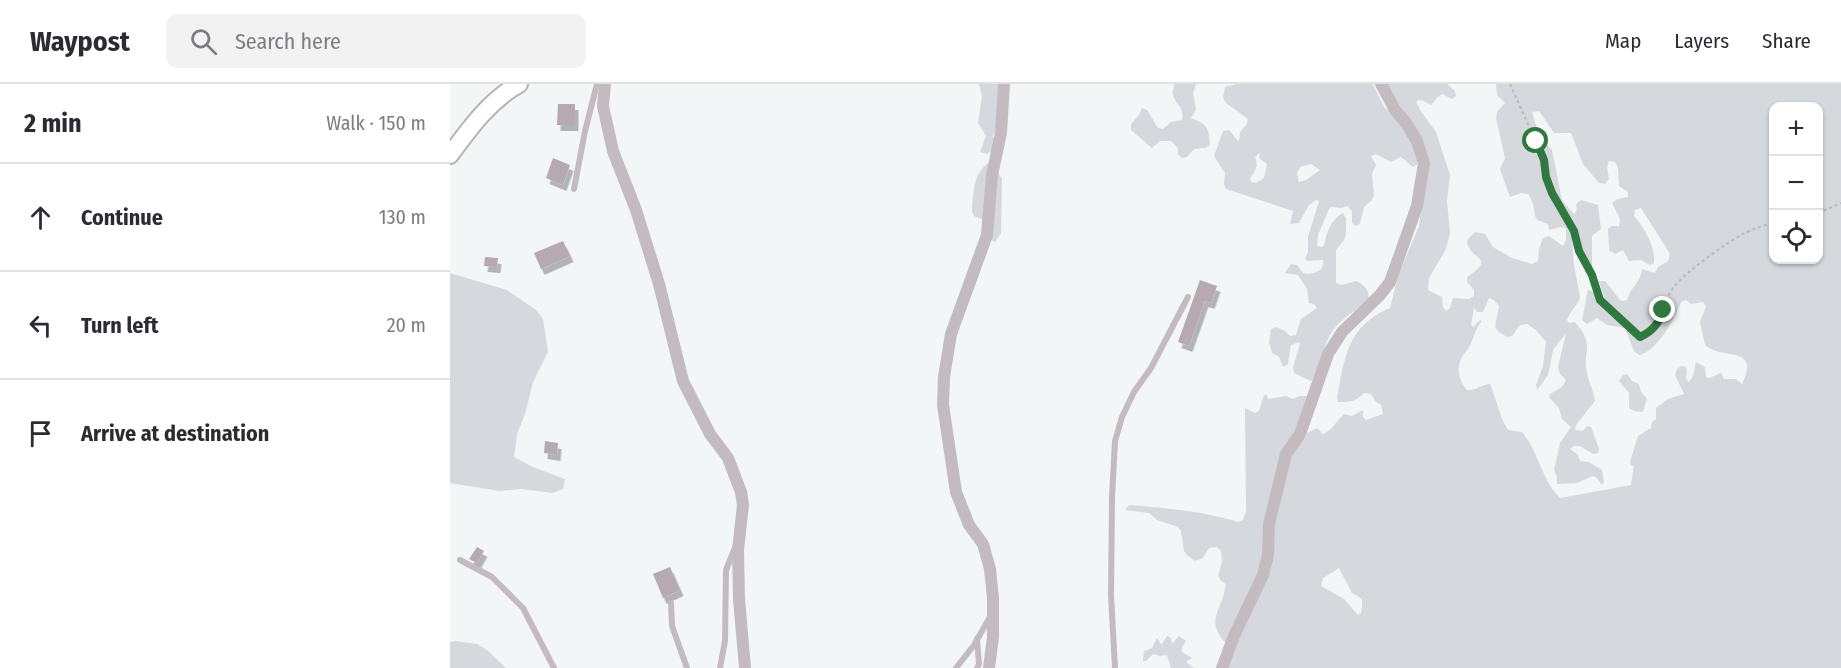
<!DOCTYPE html>
<meta charset="utf-8">
<style>
:root{--surface:#fff;--page:#f2f2f3;--text:#2b2b33;--muted:#7c7c81;--line:#e1e1e2}
body{margin:0;font-family:"Fira Sans Condensed",sans-serif;background:var(--page);color:var(--text)}
.controls{position:absolute;right:18px;top:18px;display:grid;overflow:hidden;border-radius:12px;box-shadow:0 2px 4px #0004}
.controls button{width:54px;height:54px;display:grid;place-items:center;padding:0;border:0;border-bottom:2px solid var(--line);background:var(--surface);color:var(--text);font:30px sans-serif}
.stop{position:absolute;width:18px;height:18px;margin:-14px;border:4px solid #2f783f;border-radius:50%;background:#fff}
.stop.end{background:#2f783f;border-color:#fff;box-shadow:0 2px 6px #0008}
.list{margin:0;padding:0;list-style:none}
h2{display:flex;justify-content:space-between;align-items:center;height:78px;margin:0;padding:0 24px;font-size:26px}
h2 small{font-size:20px;font-weight:400;color:var(--muted)}
.list li{display:grid;grid-template-columns:39px 1fr auto;gap:18px;align-items:center;box-sizing:border-box;height:108px;padding:0 24px;border-top:2px solid var(--line)}
.list b{display:block;font-size:22px;white-space:nowrap}
.list em{font-size:20px;font-style:normal;color:var(--muted)}
.icon{flex:none;width:33px;height:33px;fill:none;stroke:currentColor;stroke-width:2;stroke-linecap:round;stroke-linejoin:round}
.map{position:relative;flex:none;width:1391px;height:584px;overflow:hidden}
header{display:flex;align-items:center;gap:36px;box-sizing:border-box;height:84px;padding:0 30px;background:var(--surface);border-bottom:2px solid var(--line)}
header strong{font-size:28px}
nav{display:flex;gap:33px;margin-inline-start:auto;font-size:21px}
.search{width:420px;height:54px;background:var(--page);display:flex;align-items:center;gap:15px;box-sizing:border-box;padding:0 21px;border-radius:12px;color:var(--muted);font-size:22px}
main{display:flex}
aside{flex:1;background:var(--surface)}
.map>svg:first-child{display:block}
.green{fill:#d5d8dd;fill-rule:evenodd}
.building{fill:#b6a9b1;filter:url(#shadow)}
.lines{fill:none;stroke-linecap:round;stroke-linejoin:round}
.secondary-casing{stroke:#bab0b6;stroke-width:20}
.path{stroke:#bcb6ba;stroke-width:2;stroke-dasharray:3 3;stroke-linecap:butt}
.lane{stroke:#c3bbc0;stroke-width:6}
.street{stroke:#c3bbc0;stroke-width:12}
.secondary{stroke:#fff;stroke-width:16}
.route{stroke:#2f783f;stroke-width:8}
</style>
<header>
<strong>Waypost</strong>
<div class="search"><svg class="icon" aria-label="search" viewBox="0 0 24 24"><circle cx="10" cy="10" r="6"/><path d="M15 15l6 6"/></svg>Search here</div>
<nav><a>Map</a><a>Layers</a><a>Share</a></nav>
</header>
<main>
<aside>
<h2>2 min<small>Walk · 150 m</small></h2>
<ul class="list">
<li><svg class="icon" aria-label="ahead" viewBox="0 0 24 24"><path d="M12 20V5M6 11l6-6 6 6"/></svg><div><b>Continue</b></div><em>130 m</em></li>
<li><svg class="icon" aria-label="left" viewBox="0 0 24 24"><path d="M17 20v-9H6M10 6l-5 5 5 5"/></svg><div><b>Turn left</b></div><em>20 m</em></li>
<li><svg class="icon" aria-label="arrive" viewBox="0 0 24 24"><path d="M6 21V4h12l-3 4 3 4H6"/></svg><div><b>Arrive at destination</b></div></li>
</ul>
</aside>
<div class="map">
<svg width="1391" height="584" viewBox="0 0 1391 584">
<defs>
<filter id="shadow"><feDropShadow dx="3.5" dy="6" stdDeviation="0" flood-color="#0004"/></filter>
</defs>
<rect width="100%" height="100%" fill="#f3f6f6"/>
<g class="green">
<polygon points="529,0 549,0 553,33 543,52 546,57 541,67 537,70 530,68 536,52 528,39 532,12"/>
<path d="M 724,0 L 746,0 L 743,10 L 746,25 L 741,34 C 757,40 759,43 760,61 L 755,64 L 744,65 L 737,73 L 732,74 L 728,70 L 728,64 L 721,57 L 710,57 L 702,64 L 681,46 L 681,40 L 689,31 L 692,24 L 697,26 L 708,44 L 713,45 L 721,38 L 732,36 C 735,24 726,21 723,11 C 722,8 724,4 724,0 Z"/>
<path d="M 786,0 L 923,0 L 934,23 L 952,36 L 962,49 L 968,80 L 963,83 L 951,73 L 941,78 L 926,70 L 921,72 L 926,81 L 922,90 L 924,111 L 922,116 L 914,123 L 910,140 L 905,142 L 902,138 L 902,127 L 897,122 L 891,124 L 881,123 L 879,125 L 868,151 L 867,162 L 872,163 L 874,161 C 877,148 880,136 893,129 L 896,134 L 896,150 L 894,156 L 886,166 L 886,199 L 892,201 L 906,197 C 915,201 921,208 918,218 C 904,227 887,237 879,253 C 873,264 868,292 861,297 L 844,289 L 843,283 L 850,260 L 849,258 L 841,261 L 838,280 L 833,283 L 829,273 L 822,269 L 819,258 L 821,245 L 826,243 L 835,247 L 840,252 L 846,251 L 851,235 L 867,224 L 864,220 L 859,219 L 857,205 L 848,191 L 835,189 L 841,180 L 847,181 L 853,189 C 863,192 875,187 873,176 L 857,177 L 855,175 L 858,168 L 858,153 L 869,117 L 866,116 L 859,121 L 849,139 L 840,140 L 843,127 L 776,105 L 774,100 L 775,89 L 764,72 L 773,47 L 779,46 L 789,58 L 790,48 L 797,40 L 798,35 L 776,19 L 773,14 L 775,3 ZM 810,69 L 809,74 L 817,80 L 814,94 L 806,99 L 801,98 L 800,94 C 805,89 809,81 805,73 ZM 861,80 L 870,86 L 856,96 L 849,98 L 847,90 L 850,83 Z"/>
<path d="M 933,0 L 997,0 L 1005,7 L 1006,12 L 1002,15 L 992,10 L 988,13 L 981,21 L 971,16 L 966,17 L 970,26 L 986,48 L 1000,91 L 997,117 L 1000,149 L 996,165 L 979,194 L 978,206 L 992,213 L 993,223 L 996,227 L 1000,224 L 1003,214 L 1019,215 L 1024,212 L 1024,206 L 1017,198 L 1017,193 C 1049,172 1017,176 1017,156 L 1025,148 L 1035,150 L 1043,163 L 1062,174 L 1082,180 L 1088,177 L 1089,165 L 1093,154 L 1099,152 L 1113,162 L 1116,156 L 1116,144 L 1110,143 L 1099,146 L 1098,140 L 1087,136 C 1082,126 1086,121 1078,110 L 1071,109 L 1060,113 L 1050,85 L 1055,74 L 1046,34 L 1047,28 L 1055,19 L 1047,11 L 1046,0 L 1391,0 L 1391,584 L 772,584 L 778,562 C 753,535 772,529 776,500 L 771,497 L 768,492 L 772,478 L 771,467 L 767,463 L 759,464 L 753,474 L 745,477 L 737,471 L 734,467 L 731,447 L 728,443 L 707,436 L 699,429 L 675,426 L 679,421 C 716,424 752,427 788,438 L 793,436 L 796,427 L 795,324 L 805,329 L 809,327 L 814,311 L 817,311 L 818,315 L 836,312 L 843,315 L 849,312 L 858,312 L 855,350 L 867,344 L 873,350 C 883,346 886,337 894,330 L 902,332 L 913,326 L 913,333 L 916,336 L 933,330 L 931,321 L 926,318 L 921,310 L 914,309 C 906,318 899,318 888,318 L 887,313 C 895,273 897,242 940,224 L 948,192 L 969,142 L 977,77 ZM 1324,22 L 1368,22 L 1368,176 L 1324,176 ZM 1089,27 L 1104,49 L 1121,49 L 1133,80 L 1149,99 L 1155,100 L 1159,95 L 1157,83 L 1159,77 L 1165,78 L 1168,84 L 1169,102 L 1178,108 L 1178,113 L 1167,115 L 1162,119 L 1170,135 L 1169,142 L 1162,142 L 1158,145 L 1159,166 L 1165,170 L 1173,166 L 1179,177 L 1191,176 L 1200,181 L 1204,179 C 1206,164 1194,143 1184,132 L 1185,126 L 1191,124 L 1220,170 L 1218,177 L 1208,183 L 1205,189 L 1192,185 C 1191,198 1180,204 1177,216 L 1171,217 L 1155,197 L 1149,197 L 1156,219 L 1149,219 L 1144,208 L 1138,206 L 1132,236 L 1137,240 L 1147,234 L 1157,241 L 1175,244 L 1184,267 L 1189,271 C 1207,268 1225,234 1231,218 L 1236,216 L 1241,220 L 1253,218 L 1256,223 L 1250,238 L 1255,261 C 1272,277 1311,260 1292,300 L 1286,295 L 1274,295 L 1271,289 L 1259,294 L 1256,293 L 1255,283 L 1246,278 C 1244,284 1245,294 1238,298 L 1236,294 L 1237,287 L 1236,283 L 1231,282 L 1227,285 L 1225,291 L 1234,310 L 1218,315 L 1206,324 L 1206,335 L 1202,338 L 1201,344 L 1188,352 L 1180,378 L 1181,381 L 1184,382 L 1181,401 L 1110,414 C 1091,395 1089,368 1072,348 L 1058,346 C 1050,334 1046,314 1040,300 C 1032,300 1026,307 1017,306 C 1010,298 1006,286 1011,275 C 1013,270 1017,267 1019,263 C 1024,254 1025,245 1032,237 L 1030,236 L 1023,243 L 1021,241 L 1024,224 L 1027,228 L 1033,228 L 1039,214 L 1044,216 L 1049,222 L 1045,243 L 1049,248 L 1057,253 L 1062,252 L 1070,241 L 1077,240 L 1086,246 L 1096,258 L 1093,282 L 1086,301 L 1087,306 L 1098,291 L 1103,266 L 1116,249 L 1108,283 L 1110,290 L 1116,296 L 1112,303 L 1100,310 L 1099,313 L 1109,324 L 1112,335 L 1121,343 L 1110,359 L 1104,386 L 1107,393 L 1107,400 L 1127,399 L 1143,392 L 1146,393 L 1152,401 L 1154,398 L 1152,386 L 1139,378 L 1130,377 L 1127,370 L 1120,365 L 1124,362 L 1130,362 L 1143,370 L 1148,369 L 1149,365 L 1141,343 L 1137,342 L 1133,347 L 1125,346 L 1126,341 L 1145,317 C 1144,307 1139,299 1137,289 C 1132,264 1146,263 1125,238 L 1119,239 L 1117,236 C 1120,227 1129,220 1130,213 L 1124,181 L 1121,141 L 1142,187 L 1142,152 L 1151,145 L 1148,121 L 1131,116 L 1126,120 L 1127,126 L 1124,130 L 1112,116 L 1102,66 L 1089,51 L 1082,28 ZM 889,484 L 902,509 L 912,515 L 912,524 L 911,529 L 908,531 L 894,515 L 871,502 L 873,494 Z"/>
<path d="M 538,79 L 543,80 L 552,95 L 552,100 L 551,149 L 545,158 L 541,156 L 543,140 L 524,132 L 522,127 C 523,108 523,91 538,79 Z"/>
<polygon points="0,189 57,206 86,226 93,235 98,268 83,298 75,330 67,350 64,373 83,383 115,395 113,405 103,409 71,405 50,407 0,399"/>
<polygon points="1177,290 1182,297 1189,300 1191,308 1197,315 1193,328 1184,327 1179,324 1179,309 1169,297 1173,291"/>
<polygon points="717,552 721,554 722,560 729,552 736,557 732,563 732,568 742,574 737,577 737,579 744,584 721,584 717,571 710,572 703,570 696,577 693,577 694,567 702,564 707,554 710,559 712,560"/>
<polygon points="5,557 27,560 37,566 56,584 0,584 0,558"/>
</g>
<g class="building">
<polygon points="108,20 125,20 125,41 107,41"/>
<polygon points="103,74 120,81 113,101 96,94"/>
<polygon points="113,157 120,172 91,185 84,169"/>
<polygon points="35,173 48,174 47,183 34,182"/>
<polygon points="750,196 767,202 761,219 755,217 739,262 728,258"/>
<polygon points="95,357 108,359 107,371 94,369"/>
<polygon points="27,463 34,467 27,479 19,475"/>
<polygon points="220,483 230,506 213,514 203,490"/>
</g>
<g class="lines">
<defs>
<path id="secondary" d="M 0,71 C 19,45 40,16 69,0"/>
</defs>
<use href="#secondary" class="secondary-casing"/>
<g class="path">
<path d="M 1060,0 L 1094,76 L 1096,93 L 1102,109 L 1124,147 L 1129,167 L 1142,191 L 1150,216 L 1190,253 C 1214,242 1210,223 1223,204 C 1235,188 1275,160 1293,150 C 1302,145 1314,141 1324,139"/>
<polyline points="1368,129 1391,119"/>
</g>
<g class="lane">
<polyline points="124,105 135,47 147,0"/>
<polyline points="10,476 42,493 73,524 104,584"/>
<polyline points="221,519 222,542 237,584"/>
<polyline points="270,584 275,557 276,486 285,464"/>
<polyline points="506,584 524,561 540,533"/>
<polyline points="527,584 529,580 527,555"/>
<polyline points="665,584 661,511 662,414 665,357 672,333 684,308 701,284 738,213"/>
</g>
<g class="street">
<polyline points="155,0 153,22 163,67 186,126 209,200 233,297 260,350 278,374 291,408 293,421 288,466 289,515 295,584"/>
<polyline points="539,584 543,553 543,514 540,485 533,460 519,441 506,408 493,321 494,293 501,250 537,151 542,91 551,49 554,0"/>
<polyline points="772,584 784,552 813,491 818,471 819,440 836,370 850,350 878,270 892,248 930,211 940,198 967,122 974,79 967,57 956,39 945,26 931,0"/>
</g>
<use href="#secondary" class="secondary"/>
</g>
<g class="lines">
<path class="route" d="M 1086,57 L 1094,76 L 1096,93 L 1102,109 L 1124,147 L 1129,167 L 1142,191 L 1150,216 L 1190,253 C 1203,247 1209,239 1213,226"/>
</g>
</svg>
<div class="controls">
<button>+</button>
<button>−</button>
<button><svg class="icon" aria-label="locate" viewBox="0 0 24 24"><circle cx="12" cy="12" r="6"/><path d="M12 2v4M12 18v4M2 12h4M18 12h4"/></svg></button>
</div>
<div class="stop" style="left:1086px;top:57px"></div>
<div class="stop end" style="left:1213px;top:226px"></div>
</div>
</main>
